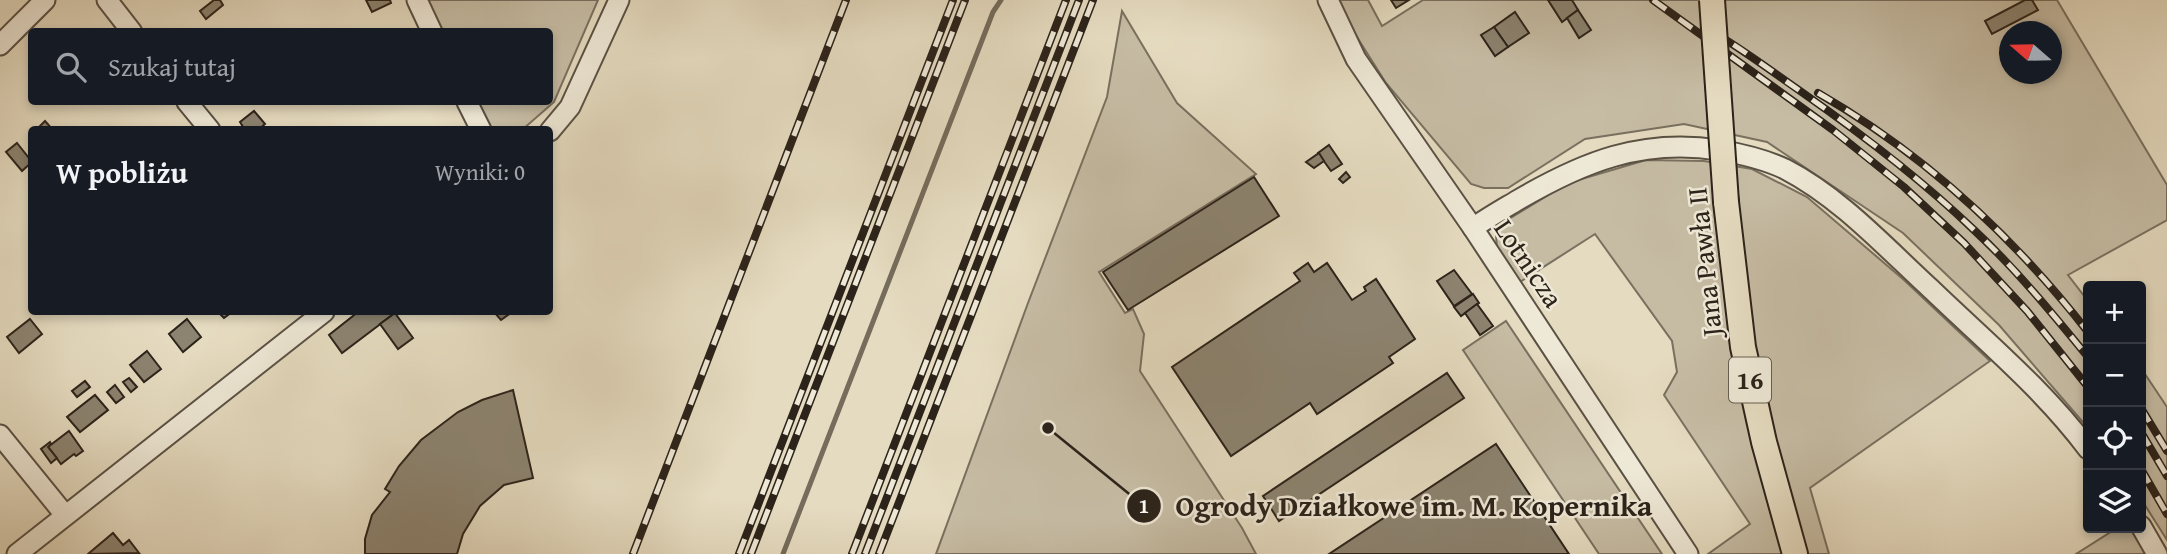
<!DOCTYPE html>
<html lang="pl">
<meta charset="utf-8">
<style>
:root{--surface:#171b24;--page:#242831;--text:#f1f3f6;--muted:#9ea1a6;--line:#363941}
body{margin:0;font-family:"Gentium Book Plus",serif;background:var(--page);color:var(--text)}
.controls{position:absolute;right:21px;bottom:21px;display:grid;overflow:hidden;border-radius:7px;box-shadow:0 4px 10px #0003}
.controls button{width:63px;height:63px;display:grid;place-items:center;padding:0;border:0;border-bottom:2px solid var(--line);background:var(--surface);color:var(--text);font:35px sans-serif}
.compass{position:absolute;left:1999px;top:21px;width:63px;height:63px;border-radius:50%;background:var(--surface);box-shadow:0 4px 10px #0003;rotate:290deg}
.list{margin:0;padding:0;list-style:none}
h2{display:flex;justify-content:space-between;align-items:center;height:91px;margin:0;padding:0 28px;font-size:30px}
h2 small{font-size:23px;font-weight:400;color:var(--muted)}
.icon{flex:none;width:38px;height:38px;fill:none;stroke:currentColor;stroke-width:2;stroke-linecap:round;stroke-linejoin:round}
.map{position:relative;flex:none;width:2167px;height:554px;overflow:hidden}
.search{position:absolute;background:var(--surface);box-shadow:0 4px 10px #0003;left:28px;top:28px;width:525px;height:77px;display:flex;align-items:center;gap:18px;box-sizing:border-box;padding:0 24px;border-radius:7px;color:var(--muted);font-size:26px}
.panel{position:absolute;background:var(--surface);box-shadow:0 4px 10px #0003;left:28px;top:126px;width:525px;height:189px;border-radius:7px}
.map>svg:first-child{display:block}
.green{fill:#c6bca4;stroke:#79705f;stroke-width:2;fill-rule:evenodd}
.lines{fill:none;stroke-linecap:round;stroke-linejoin:round}
.stream{stroke:#756c5c;stroke-width:5}
.building{fill:#8c8370;stroke:#2c231a;stroke-width:2}
.minor-casing{stroke:#5a5144;stroke-width:23}
.major-casing{stroke:#2c231a;stroke-width:28}
.minor{stroke:#eee8d6;stroke-width:19}
.major{stroke:#e5dbc0;stroke-width:24}
.rail-casing{stroke:#2c231a;stroke-width:8}
.rail{stroke:#eee8d6;stroke-width:5;stroke-dasharray:16;stroke-linecap:butt}
.major-bridge-casing{stroke:#2c231a;stroke-width:28;stroke-linecap:butt}
.major-bridge{stroke:#e5dbc0;stroke-width:24}
.labels{text-anchor:middle;stroke-width:5;stroke-linejoin:round;paint-order:stroke}
.shield{fill:#eee8d6;stroke:#665e52;stroke-width:2}
.shield-label{font-size:26px;font-weight:bold;fill:#2c231a}
.street-label{font-size:28px;fill:#2c231a;stroke:#eee8d6}
.leader{fill:none;stroke:#2c231a;stroke-width:2.5}
.callout-dot{fill:#2c231a;stroke:#eee8d6;stroke-width:2.5}
.mark-label{font-size:21px;text-anchor:middle;font-weight:bold;fill:#fff}
.callout-label{font-size:30px;text-anchor:middle;font-weight:bold;fill:#2c231a;stroke:#eee8d6;stroke-width:5;stroke-linejoin:round;paint-order:stroke}
</style>
<div class="map">
<svg width="2167" height="554" viewBox="0 0 2167 554">
<rect width="100%" height="100%" fill="#e5dbc0"/>
<filter id="stains"><feTurbulence type="fractalNoise" baseFrequency=".00286" numOctaves="4"/><feColorMatrix values="0 0 0 0 .2 0 0 0 0 .09 0 0 0 0 .02 0 0 0 .5 -.17"/></filter>
<radialGradient id="worn" r=".72"><stop offset=".6" stop-color="#630" stop-opacity="0"/><stop offset="1" stop-color="#630" stop-opacity=".3"/></radialGradient>
<g class="green">
<polygon points="426,0 598,0 554,102 522,130 492,129 478,102 550,102 550,32 442,31"/>
<path d="M 1338,0 L 1368,0 L 1382,26 L 1423,0 L 2057,0 L 2167,185 L 2167,220 L 2068,275 L 2088,301 L 2088,428 L 1999,325 L 1903,233 L 1767,142 L 1684,124 L 1585,139 L 1508,188 L 1484,188 L 1471,184 L 1386,83 L 1343,15 ZM 2010,32 L 2052,32 L 2052,74 L 2010,74 Z"/>
<polygon points="1122,11 1177,103 1256,174 1099,272 1125,313 1133,309 1144,334 1140,371 1242,528 1256,554 936,554 1028,303 1107,97"/>
<polygon points="1646,160 1704,161 1752,169 1807,197 1904,280 1990,361 1810,488 1829,554 1708,554 1750,524 1664,395 1677,372 1672,341 1595,234 1520,282 1497,250 1496,234 1504,222 1568,183"/>
<polygon points="1506,321 1662,554 1599,554 1463,350"/>
<polygon points="2141,368 2167,407 2167,540 2141,499"/>
<polygon points="2117,528 2130,528 2146,554 2076,554"/>
</g>
<g class="lines">
<polyline class="stream" points="783,554 993,12 1001,0"/>
</g>
<g class="building">
<polygon points="214,0 220,0 223,5 206,19 200,11"/>
<polygon points="366,0 390,0 391,3 372,12"/>
<polygon points="1391,0 1409,0 1396,8"/>
<polygon points="1548,0 1572,0 1578,10 1562,22"/>
<polygon points="2025,0 2032,0 2038,10 1992,34 1985,21"/>
<polygon points="1578,10 1591,30 1579,38 1567,18"/>
<polygon points="1515,12 1529,33 1508,47 1494,27"/>
<polygon points="1494,27 1508,47 1495,56 1481,35"/>
<polygon points="254,111 265,124 258,130 245,130 240,122"/>
<polygon points="45,121 53,130 36,130"/>
<polygon points="17,143 32,162 22,171 6,152"/>
<polygon points="1329,145 1342,164 1331,171 1318,153"/>
<polygon points="1319,153 1324,161 1314,168 1306,162"/>
<polygon points="1346,172 1350,177 1343,183 1339,179"/>
<polygon points="1254,177 1279,216 1128,310 1103,272"/>
<polygon points="1308,263 1314,272 1327,263 1352,300 1366,291 1364,287 1376,279 1415,339 1389,357 1393,363 1317,414 1310,403 1231,456 1172,367 1300,281 1294,273"/>
<polygon points="1454,270 1472,294 1454,306 1437,281"/>
<polygon points="1473,294 1479,303 1461,316 1454,307"/>
<polygon points="1477,304 1493,326 1480,335 1465,313"/>
<polygon points="218,312 232,312 224,318"/>
<polygon points="358,312 393,312 395,313 342,353 329,335"/>
<polygon points="494,312 512,312 501,320"/>
<polygon points="395,313 413,338 398,349 380,324"/>
<polygon points="30,319 42,334 19,353 7,337"/>
<polygon points="187,319 201,337 183,352 169,334"/>
<polygon points="147,351 161,369 144,382 130,365"/>
<polygon points="1447,373 1464,398 1279,521 1263,496"/>
<polygon points="129,378 137,387 131,392 123,382"/>
<polygon points="85,381 90,387 77,397 72,391"/>
<polygon points="115,385 124,397 116,403 107,392"/>
<polygon points="513,390 533,478 504,485 480,506 463,534 457,554 365,554 365,539 372,515 390,492 385,489 399,466 421,440 458,412 482,400"/>
<polygon points="95,395 108,410 80,432 67,417"/>
<polygon points="69,431 83,451 76,456 74,454 61,464 48,447"/>
<polygon points="50,442 51,444 48,447 57,458 51,463 41,449"/>
<polygon points="1496,444 1569,554 1329,554"/>
<polygon points="113,533 123,545 129,540 139,553 88,554"/>
</g>
<g class="lines">
<defs>
<g id="minor">
<polyline points="107,0 132,32"/>
<polyline points="417,0 432,32"/>
<polyline points="1328,0 1356,59 1473,228 1688,554"/>
<polyline points="0,45 45,0"/>
<polyline points="187,102 210,130"/>
<polyline points="467,102 481,130"/>
<polyline points="550,131 570,107 619,0"/>
<path d="M 1473,228 C 1487,218 1503,209 1518,200 C 1583,162 1642,138 1719,150 C 1742,154 1764,159 1785,169 C 1841,198 1886,248 1932,290 C 1985,341 2044,390 2088,449"/>
<polyline points="0,435 65,515"/>
<polyline points="2141,526 2157,554"/>
<polyline points="17,554 324,312"/>
</g>
<polyline id="major" points="1726,202 1743,347 1764,442 1795,554"/>
</defs>
<use href="#minor" class="minor-casing"/>
<use href="#major" class="major-casing"/>
<use href="#minor" class="minor"/>
<use href="#major" class="major"/>
<defs>
<g id="rail">
<polyline points="1653,0 1833,130 1904,187 1964,243 2027,311 2088,387"/>
<path d="M 1706,28 C 1740,47 1771,71 1803,93 C 1863,135 1922,180 1974,230 C 2016,269 2052,313 2088,357"/>
<path d="M 1818,93 C 1924,154 2013,236 2088,332"/>
<polyline points="2141,408 2167,451"/>
<polyline points="2141,432 2167,476"/>
<polyline points="2141,469 2167,514"/>
<polyline points="633,554 846,0"/>
<polyline points="739,554 953,0"/>
<polyline points="751,554 965,0"/>
<polyline points="852,554 1066,0"/>
<polyline points="865,554 1079,0"/>
<polyline points="879,554 1093,0"/>
</g>
</defs>
<use href="#rail" class="rail-casing"/>
<use href="#rail" class="rail"/>
<defs>
<polyline id="major-bridge" points="1712,0 1726,202"/>
</defs>
<use href="#major-bridge" class="major-bridge-casing"/>
<use href="#major-bridge" class="major-bridge"/>
</g>
<g class="labels">
<rect class="shield" x="1729" y="357.5" width="42" height="45" rx="5"/>
<g class="shield-label">
<text x="1750" y="389">16</text>
</g>
<g class="street-label">
<text transform="translate(1704 262) rotate(-96)" y="10">Jana Pawła II</text>
<text transform="translate(1529 263) rotate(56)" y="10">Lotnicza</text>
</g>
</g>
<path class="leader" d="M1048 428L1144 506"/>
<g class="callout-dot">
<circle cx="1048" cy="428" r="7"/>
<circle cx="1144" cy="506" r="18"/>
</g>
<g class="mark-label">
<text x="1144" y="513">1</text>
</g>
<g class="callout-label">
<text x="1414" y="516">Ogrody Działkowe im. M. Kopernika</text>
</g>
<rect width="100%" height="100%" filter="url(#stains)"/>
<rect width="100%" height="100%" fill="url(#worn)"/>
</svg>
<div class="controls">
<button>+</button>
<button>−</button>
<button><svg class="icon" aria-label="locate" viewBox="0 0 24 24"><circle cx="12" cy="12" r="6"/><path d="M12 2v4M12 18v4M2 12h4M18 12h4"/></svg></button>
<button><svg class="icon" aria-label="layers" viewBox="0 0 24 24"><path d="M12 4l9 5-9 5-9-5zM3 14l9 5 9-5"/></svg></button>
</div>
<svg class="compass" viewBox="-18 -18 36 36"><path d="M0-13l5 13h-10z" fill="#e53935"/><path d="M0 13l5-13h-10z" fill="#9ea1a6"/></svg>
<div class="search"><svg class="icon" aria-label="search" viewBox="0 0 24 24"><circle cx="10" cy="10" r="6"/><path d="M15 15l6 6"/></svg>Szukaj tutaj</div>
<section class="panel">
<h2>W pobliżu<small>Wyniki: 0</small></h2>
<ul class="list">
</ul>
</section>
</div>
